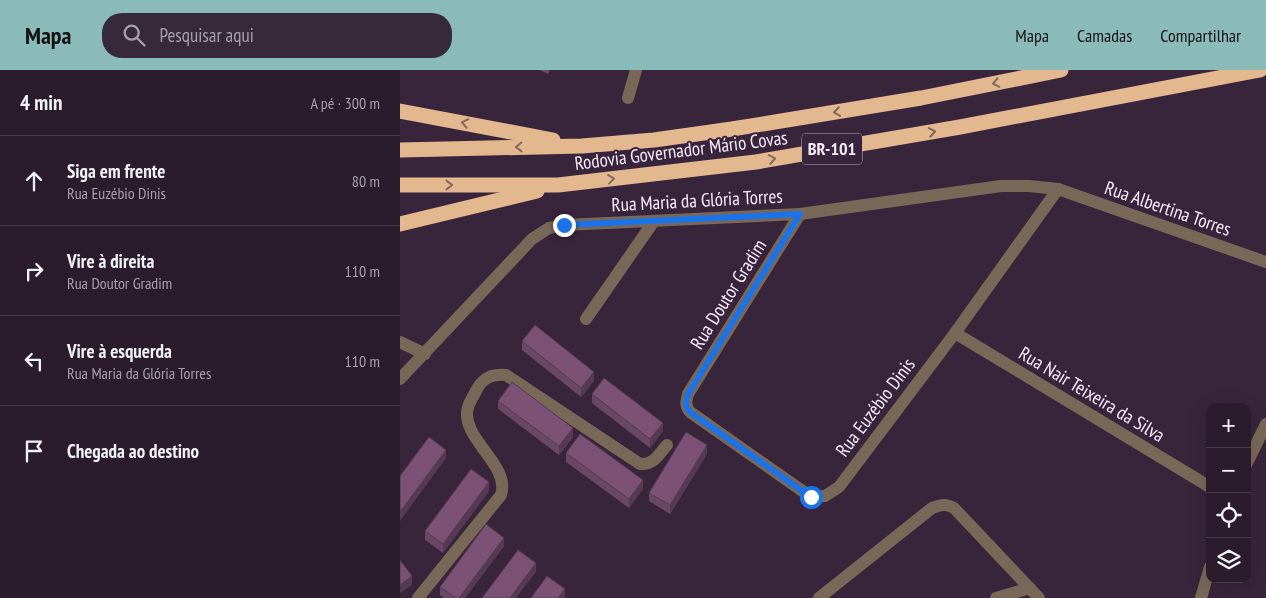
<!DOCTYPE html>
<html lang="pt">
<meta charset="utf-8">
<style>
:root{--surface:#2a1c2d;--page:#362939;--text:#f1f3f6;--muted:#a5a1aa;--line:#463a49;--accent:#8bbbb9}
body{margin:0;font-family:"PT Sans Narrow",sans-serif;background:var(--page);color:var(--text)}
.controls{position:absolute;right:15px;bottom:15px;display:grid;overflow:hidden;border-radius:10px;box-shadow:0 5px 20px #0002}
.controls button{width:45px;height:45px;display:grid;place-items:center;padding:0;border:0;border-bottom:1px solid var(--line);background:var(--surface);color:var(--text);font:25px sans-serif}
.stop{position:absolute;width:15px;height:15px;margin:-11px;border:4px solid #1a73e8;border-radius:50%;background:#fff}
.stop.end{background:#1a73e8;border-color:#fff;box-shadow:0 1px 5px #0008}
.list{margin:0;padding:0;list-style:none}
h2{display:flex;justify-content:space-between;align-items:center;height:65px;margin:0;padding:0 20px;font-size:21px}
h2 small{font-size:16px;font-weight:400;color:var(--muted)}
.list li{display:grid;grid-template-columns:32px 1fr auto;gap:15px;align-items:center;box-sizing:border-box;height:90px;padding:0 20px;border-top:1px solid var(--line)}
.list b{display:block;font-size:19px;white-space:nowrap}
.list p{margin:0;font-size:16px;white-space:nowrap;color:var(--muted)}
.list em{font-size:16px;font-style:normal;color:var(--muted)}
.icon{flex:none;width:28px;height:28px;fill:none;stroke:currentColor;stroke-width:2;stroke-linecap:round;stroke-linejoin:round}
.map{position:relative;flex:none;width:866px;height:528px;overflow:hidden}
header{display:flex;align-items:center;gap:30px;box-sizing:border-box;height:70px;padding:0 25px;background:var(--accent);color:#111}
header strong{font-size:24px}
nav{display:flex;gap:28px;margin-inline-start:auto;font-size:18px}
.search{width:350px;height:45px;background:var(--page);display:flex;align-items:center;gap:12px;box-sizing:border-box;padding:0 18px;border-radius:20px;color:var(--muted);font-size:19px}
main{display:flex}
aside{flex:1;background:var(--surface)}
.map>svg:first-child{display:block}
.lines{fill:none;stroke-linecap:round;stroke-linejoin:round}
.street{stroke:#796857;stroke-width:12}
.highway{stroke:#e4b88f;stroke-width:15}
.wall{fill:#6a4765}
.shaded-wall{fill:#563952}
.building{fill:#7b5275;stroke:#563952}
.oneway{stroke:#856761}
.route{stroke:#1a73e8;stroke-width:6}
.labels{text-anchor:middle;stroke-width:4;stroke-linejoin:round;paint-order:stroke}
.shield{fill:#38253c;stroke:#beb0c1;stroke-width:1}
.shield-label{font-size:18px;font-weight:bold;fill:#f8ebfa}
.street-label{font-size:19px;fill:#f8ebfa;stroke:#38253c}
</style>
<header>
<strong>Mapa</strong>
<div class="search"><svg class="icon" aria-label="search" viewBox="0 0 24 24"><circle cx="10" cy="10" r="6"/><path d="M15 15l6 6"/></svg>Pesquisar aqui</div>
<nav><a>Mapa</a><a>Camadas</a><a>Compartilhar</a></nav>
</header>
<main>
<aside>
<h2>4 min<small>A pé · 300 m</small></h2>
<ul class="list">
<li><svg class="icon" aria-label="ahead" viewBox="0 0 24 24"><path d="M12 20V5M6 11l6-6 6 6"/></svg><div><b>Siga em frente</b><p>Rua Euzébio Dinis</p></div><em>80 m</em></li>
<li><svg class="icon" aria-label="right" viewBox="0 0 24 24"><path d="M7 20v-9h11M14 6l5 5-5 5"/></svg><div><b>Vire à direita</b><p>Rua Doutor Gradim</p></div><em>110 m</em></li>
<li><svg class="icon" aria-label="left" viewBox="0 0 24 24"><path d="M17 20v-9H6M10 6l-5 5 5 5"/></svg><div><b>Vire à esquerda</b><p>Rua Maria da Glória Torres</p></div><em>110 m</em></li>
<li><svg class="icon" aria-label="arrive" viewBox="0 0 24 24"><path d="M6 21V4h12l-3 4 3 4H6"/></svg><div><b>Chegada ao destino</b></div></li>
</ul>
</aside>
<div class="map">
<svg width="866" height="528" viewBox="0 0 866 528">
<rect width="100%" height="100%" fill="#38253c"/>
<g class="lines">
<g class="street">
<polyline points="228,28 236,0"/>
<path d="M 400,144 L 288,324 C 286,331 285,336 290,342 L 411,427 L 425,426 L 439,417 L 555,263 L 658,119"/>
<polyline points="186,249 254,151"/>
<polyline points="555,263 810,417"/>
<polyline points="0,272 25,284"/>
<polyline points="0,309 132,169 149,158 164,155 400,144 601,116 629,116 658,119 866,192"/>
<polyline points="847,393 866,354"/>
<path d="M 18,528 L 101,425 C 111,394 59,368 68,337 C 70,331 74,325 77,319 C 84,307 92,304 106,305 L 240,394 C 254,395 259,384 267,375"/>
<path d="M 419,528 L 532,438 C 541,435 545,433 554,438 L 639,528"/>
<polyline points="596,528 630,518"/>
<polyline points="801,528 810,497"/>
</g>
<g class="highway">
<polyline points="0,41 153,70"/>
<polyline points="0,80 182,76 254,70 332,59 521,28 661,0"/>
<polyline points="0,115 158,115 356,92 560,57 860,0"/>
<polyline points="0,154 137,121"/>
</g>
</g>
<g class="wall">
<polygon points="140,0 150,0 148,4"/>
<polygon points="122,271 194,311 181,327 122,280"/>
<polygon points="192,324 263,361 250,378 192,333"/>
<polygon points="98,331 173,367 159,385 98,339"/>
<polygon points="166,383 243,419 229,438 166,392"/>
<polygon points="307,384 270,444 249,431 249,423"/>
<polygon points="89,421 43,483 25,470 25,461"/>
<polygon points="104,476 65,528 44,528 40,525 40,517"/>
</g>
<g class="shaded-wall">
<polygon points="194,302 194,311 181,327 181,318"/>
<polygon points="263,353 263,361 250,378 250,369"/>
<polygon points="173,358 173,367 159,385 159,376"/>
<polygon points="307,375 307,384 270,444 270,435"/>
<polygon points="46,380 46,388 0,451 0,442"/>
<polygon points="243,410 243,419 229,438 229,429"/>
<polygon points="89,412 89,421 43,483 43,474"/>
<polygon points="104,468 104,476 65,528 59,528"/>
<polygon points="136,493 136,502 116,528 110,528"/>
<polygon points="12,506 12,515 0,523 0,515"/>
<polygon points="165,519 165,528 158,528"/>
</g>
<g class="building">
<polygon points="135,255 194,302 181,318 122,271"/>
<polygon points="204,308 263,353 250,369 192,324"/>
<polygon points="112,312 173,358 159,376 98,331"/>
<polygon points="286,362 307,375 270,435 249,423"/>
<polygon points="180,364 243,410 229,429 166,383"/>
<polygon points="29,367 46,380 0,442 0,406"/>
<polygon points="71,399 89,412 43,474 25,461"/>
<polygon points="86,454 104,468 59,528 56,528 40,517"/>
<polygon points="118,480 136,493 110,528 82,528"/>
<polygon points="0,490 12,506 0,515"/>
<polygon points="147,506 165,519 158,528 131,528"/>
</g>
<defs><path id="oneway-chevron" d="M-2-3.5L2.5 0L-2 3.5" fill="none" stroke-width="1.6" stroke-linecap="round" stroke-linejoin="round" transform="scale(1.25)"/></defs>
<g class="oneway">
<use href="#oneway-chevron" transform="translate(596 13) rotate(169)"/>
<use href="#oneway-chevron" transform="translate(437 42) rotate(171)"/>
<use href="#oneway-chevron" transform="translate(65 53) rotate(-169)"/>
<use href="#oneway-chevron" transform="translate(532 62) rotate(-10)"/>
<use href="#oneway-chevron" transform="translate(119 77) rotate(179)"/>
<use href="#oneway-chevron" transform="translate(372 89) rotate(-10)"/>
<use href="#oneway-chevron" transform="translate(211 109) rotate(-7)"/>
<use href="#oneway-chevron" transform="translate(49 115)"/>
</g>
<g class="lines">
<path class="route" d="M 164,155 L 400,144 L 288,324 C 286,331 284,336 290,342 L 411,427"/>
</g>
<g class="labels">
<rect class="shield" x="402" y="63.5" width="60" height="31" rx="4"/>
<g class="shield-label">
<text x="432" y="85">BR-101</text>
</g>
<g class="street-label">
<text transform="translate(281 80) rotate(-7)" y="7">Rodovia Governador Mário Covas</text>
<text transform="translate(297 130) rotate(-3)" y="7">Rua Maria da Glória Torres</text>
<text transform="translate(768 138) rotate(19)" y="7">Rua Albertina Torres</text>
<text transform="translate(328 224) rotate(-58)" y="7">Rua Doutor Gradim</text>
<text transform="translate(692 324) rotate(31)" y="7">Rua Nair Teixeira da Silva</text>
<text transform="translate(475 337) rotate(-53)" y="7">Rua Euzébio Dinis</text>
</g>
</g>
</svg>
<div class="controls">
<button>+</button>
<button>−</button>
<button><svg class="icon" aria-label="locate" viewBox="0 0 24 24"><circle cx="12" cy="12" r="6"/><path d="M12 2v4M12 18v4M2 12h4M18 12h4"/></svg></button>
<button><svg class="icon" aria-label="layers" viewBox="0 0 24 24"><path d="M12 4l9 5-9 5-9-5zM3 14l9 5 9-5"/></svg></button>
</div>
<div class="stop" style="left:411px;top:427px"></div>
<div class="stop end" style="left:164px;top:155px"></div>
</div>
</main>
